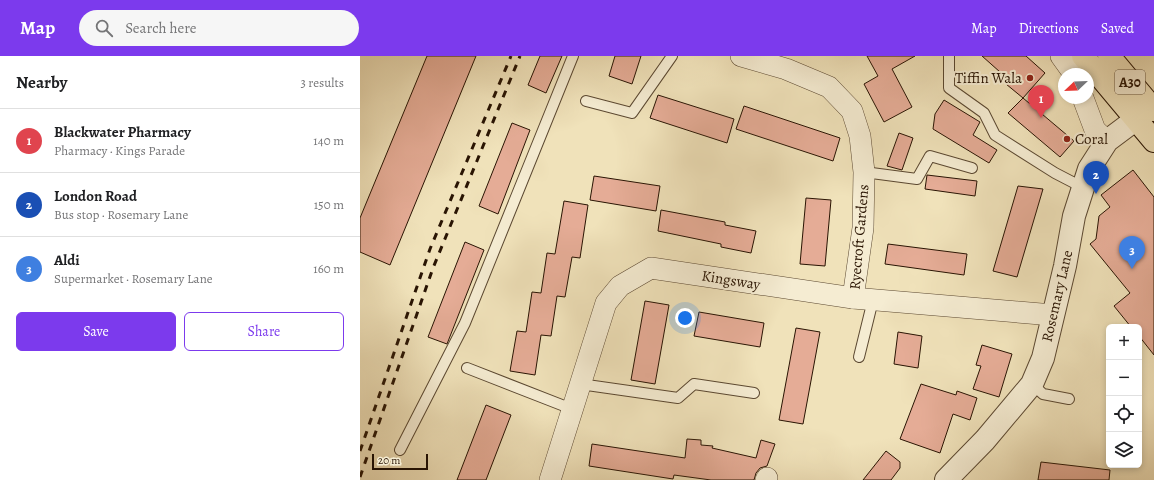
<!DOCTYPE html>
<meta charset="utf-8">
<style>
:root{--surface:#fff;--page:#f6f6f6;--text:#202124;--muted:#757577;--line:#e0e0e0;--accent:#7c3aed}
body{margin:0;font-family:Alegreya,serif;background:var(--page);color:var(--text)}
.controls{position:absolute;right:12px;bottom:12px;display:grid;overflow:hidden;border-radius:6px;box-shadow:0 2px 6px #0003}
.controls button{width:36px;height:36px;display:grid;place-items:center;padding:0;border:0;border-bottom:1px solid var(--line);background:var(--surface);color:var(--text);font:20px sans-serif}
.compass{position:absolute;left:698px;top:12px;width:36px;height:36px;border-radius:50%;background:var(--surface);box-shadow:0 2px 6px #0003;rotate:247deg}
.scale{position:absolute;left:12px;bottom:10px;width:56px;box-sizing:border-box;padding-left:4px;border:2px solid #291403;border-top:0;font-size:11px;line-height:14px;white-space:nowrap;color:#291403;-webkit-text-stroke:3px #f5ecd2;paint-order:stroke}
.you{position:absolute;left:325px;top:262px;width:14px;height:14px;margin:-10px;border:3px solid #fff;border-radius:50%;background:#1a73e8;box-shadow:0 0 0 6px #1a73e833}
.badge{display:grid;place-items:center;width:26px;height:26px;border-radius:50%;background:var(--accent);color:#fff;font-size:13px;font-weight:700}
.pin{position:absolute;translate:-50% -33px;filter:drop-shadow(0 1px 2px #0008)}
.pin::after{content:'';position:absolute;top:21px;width:14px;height:12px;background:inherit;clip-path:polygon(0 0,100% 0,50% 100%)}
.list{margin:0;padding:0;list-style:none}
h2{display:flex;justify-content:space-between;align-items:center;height:52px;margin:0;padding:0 16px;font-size:17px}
h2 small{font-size:13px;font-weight:400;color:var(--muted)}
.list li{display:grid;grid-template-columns:26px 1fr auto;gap:12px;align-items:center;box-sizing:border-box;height:64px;padding:0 16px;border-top:1px solid var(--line)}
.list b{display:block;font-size:15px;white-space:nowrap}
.list p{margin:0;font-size:13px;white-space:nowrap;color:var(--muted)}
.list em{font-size:13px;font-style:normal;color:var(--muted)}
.actions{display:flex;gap:8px;padding:12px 16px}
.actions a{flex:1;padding:9px 0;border:1px solid var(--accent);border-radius:6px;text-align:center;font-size:14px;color:var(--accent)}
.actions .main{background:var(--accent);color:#fff}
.icon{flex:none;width:22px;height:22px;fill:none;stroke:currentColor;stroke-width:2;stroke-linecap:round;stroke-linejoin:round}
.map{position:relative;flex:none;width:794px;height:424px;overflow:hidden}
header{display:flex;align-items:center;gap:24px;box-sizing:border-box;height:56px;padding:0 20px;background:var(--accent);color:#fff}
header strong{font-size:19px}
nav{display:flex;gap:22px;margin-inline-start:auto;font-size:14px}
.search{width:280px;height:36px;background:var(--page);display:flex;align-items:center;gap:10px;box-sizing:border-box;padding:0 14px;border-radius:22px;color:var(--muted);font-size:15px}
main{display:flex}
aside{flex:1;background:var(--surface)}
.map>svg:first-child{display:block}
.building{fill:#e5ac96;stroke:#291403}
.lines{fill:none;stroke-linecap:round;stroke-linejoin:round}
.service-casing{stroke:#5b4831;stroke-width:12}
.minor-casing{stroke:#5b4831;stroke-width:22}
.tertiary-casing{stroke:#5b4831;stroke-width:24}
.primary-casing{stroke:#291403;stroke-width:24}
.service{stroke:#f5ecd2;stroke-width:10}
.minor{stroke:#f5ecd2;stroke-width:21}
.tertiary{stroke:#f5ecd2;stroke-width:22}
.primary{stroke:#f0e2ba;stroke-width:22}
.rail{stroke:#291403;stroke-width:3;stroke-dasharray:7 7;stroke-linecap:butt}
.poi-dot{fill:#8f2418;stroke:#f5ecd2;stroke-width:1.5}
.labels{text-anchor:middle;stroke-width:4;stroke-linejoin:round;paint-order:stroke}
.shield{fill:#f5ecd2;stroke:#665541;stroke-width:1}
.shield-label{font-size:14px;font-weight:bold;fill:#291403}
.poi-label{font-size:15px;fill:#291403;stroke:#f5ecd2;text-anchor:end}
.street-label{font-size:15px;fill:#291403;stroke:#f5ecd2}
</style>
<header>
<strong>Map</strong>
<div class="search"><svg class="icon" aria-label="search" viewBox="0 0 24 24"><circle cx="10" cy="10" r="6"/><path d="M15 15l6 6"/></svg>Search here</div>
<nav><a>Map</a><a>Directions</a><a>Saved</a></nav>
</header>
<main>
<aside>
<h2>Nearby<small>3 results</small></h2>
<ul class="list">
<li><span class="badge" style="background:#e0444e">1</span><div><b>Blackwater Pharmacy</b><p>Pharmacy · Kings Parade</p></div><em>140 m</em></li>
<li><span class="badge" style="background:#1a4fb4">2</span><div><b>London Road</b><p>Bus stop · Rosemary Lane</p></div><em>150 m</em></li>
<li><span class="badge" style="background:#3f7fe0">3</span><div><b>Aldi</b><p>Supermarket · Rosemary Lane</p></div><em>160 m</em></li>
</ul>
<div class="actions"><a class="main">Save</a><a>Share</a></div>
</aside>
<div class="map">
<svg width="794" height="424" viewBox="0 0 794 424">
<rect width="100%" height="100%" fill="#f0e2ba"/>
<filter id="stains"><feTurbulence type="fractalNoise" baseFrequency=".005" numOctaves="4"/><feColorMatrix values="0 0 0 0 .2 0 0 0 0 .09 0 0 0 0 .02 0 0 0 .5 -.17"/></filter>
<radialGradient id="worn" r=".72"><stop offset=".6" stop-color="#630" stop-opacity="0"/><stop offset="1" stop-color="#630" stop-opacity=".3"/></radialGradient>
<g class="building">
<polygon points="67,0 116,0 30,209 0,196 0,162"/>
<polygon points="180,0 202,0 186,37 168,29"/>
<polygon points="255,0 281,0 272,28 249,20"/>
<polygon points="507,0 555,0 532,13 552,51 524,66 504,28 518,20"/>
<polygon points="622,0 666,0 685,17 663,42 646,28 649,24"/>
<polygon points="298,39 374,63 367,87 290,62"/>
<polygon points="663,42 714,85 700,101 648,57"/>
<polygon points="584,44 620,66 613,79 637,94 629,107 573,73 575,58"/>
<polygon points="384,50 480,82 473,105 376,73"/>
<polygon points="152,67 170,74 138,158 119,150"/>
<polygon points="539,77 553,82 542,114 527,110"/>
<polygon points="773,114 794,141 794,299 779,280 779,271 771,271 754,250 770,237 730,188 736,183 739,160 750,151 741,139"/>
<polygon points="567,119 617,125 615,140 565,133"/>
<polygon points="234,120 300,130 296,155 230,144"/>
<polygon points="658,130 683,133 657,221 633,215"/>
<polygon points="446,142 471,144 465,210 440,208"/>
<polygon points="204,145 228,149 220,202 212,201 205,241 197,240 191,280 181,279 175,319 150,315 157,275 166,276 172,236 181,237 187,197 195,198"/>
<polygon points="301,154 365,166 365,169 396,175 391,197 361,191 361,188 298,175"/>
<polygon points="105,186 124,194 87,288 68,281"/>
<polygon points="528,188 607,198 604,219 525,208"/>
<polygon points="285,245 309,249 295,328 271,324"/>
<polygon points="339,256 404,267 400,291 334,280"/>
<polygon points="436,272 460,276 443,368 419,364"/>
<polygon points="538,276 562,280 558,312 534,308"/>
<polygon points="622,289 652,298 639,341 613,333 621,310 616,309"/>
<polygon points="561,328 596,339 597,335 617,342 610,364 593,358 580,397 540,383"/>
<polygon points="126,349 151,359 126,424 97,424"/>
<polygon points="327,383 341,384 341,389 353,390 352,392 396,402 401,384 415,388 407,410 400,412 396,417 394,424 351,424 314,419 313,423 229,410 232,388 325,402"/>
<polygon points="526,395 540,406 540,412 531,424 503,424"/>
<polygon points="681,406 750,414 749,424 678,424"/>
</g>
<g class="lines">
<defs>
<g id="service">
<polyline points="589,0 589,32 624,57 635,79 695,117 722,131"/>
<polyline points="226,45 272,57 312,0"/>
<polyline points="504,116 557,123 570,100 612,112"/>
<polyline points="499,301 513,244"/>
<polyline points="107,312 212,353"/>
<polyline points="220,328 318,342 334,328 394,337"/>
<polyline points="672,328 683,338 709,343"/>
<polyline points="40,394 105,267 213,0"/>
</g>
<g id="minor">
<polyline points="381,0 426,13 469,31 492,55 500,80 504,116 503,172 493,242"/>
<polyline points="701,0 714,18"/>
<polyline points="723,42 735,74 747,85"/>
<polyline points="190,424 246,247 260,230 291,212 493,242 693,259"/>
<polyline points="406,424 407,422"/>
</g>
<polyline id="tertiary" points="586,424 625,384 672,328 683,302 705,210 714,160 729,113 747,85 791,52"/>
<g id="primary">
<polyline points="723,0 794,85"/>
<polyline points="749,0 794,54"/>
</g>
</defs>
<use href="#service" class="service-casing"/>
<use href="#minor" class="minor-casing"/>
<use href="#tertiary" class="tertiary-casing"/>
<use href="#primary" class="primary-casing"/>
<use href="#service" class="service"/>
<use href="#minor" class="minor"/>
<use href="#tertiary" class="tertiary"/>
<use href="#primary" class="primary"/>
<g class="rail">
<polyline points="0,395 70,193 151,0"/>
<polyline points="0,421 73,212 160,0"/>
</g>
</g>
<g class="poi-dot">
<circle cx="670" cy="22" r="4"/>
<circle cx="707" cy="83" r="4"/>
</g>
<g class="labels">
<rect class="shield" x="755" y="14" width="30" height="24" rx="3"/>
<g class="shield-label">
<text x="770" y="31">A30</text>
</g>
<g class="poi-label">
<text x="662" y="27">Tiffin Wala</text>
<text x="715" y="88" text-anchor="start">Coral</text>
</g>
<g class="street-label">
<text transform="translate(499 181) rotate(-85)" y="5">Ryecroft Gardens</text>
<text transform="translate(371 224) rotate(9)" y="5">Kingsway</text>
<text transform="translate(697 240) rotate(-77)" y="5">Rosemary Lane</text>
</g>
</g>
<rect width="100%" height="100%" filter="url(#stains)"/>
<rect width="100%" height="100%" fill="url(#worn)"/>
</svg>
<div class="controls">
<button>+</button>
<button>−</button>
<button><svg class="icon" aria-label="locate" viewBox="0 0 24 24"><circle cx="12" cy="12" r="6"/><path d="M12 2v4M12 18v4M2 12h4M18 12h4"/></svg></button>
<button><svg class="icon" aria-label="layers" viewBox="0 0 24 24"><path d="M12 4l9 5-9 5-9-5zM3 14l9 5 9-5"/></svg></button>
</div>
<svg class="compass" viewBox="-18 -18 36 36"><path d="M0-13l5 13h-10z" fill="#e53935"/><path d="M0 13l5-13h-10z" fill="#757577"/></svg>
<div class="scale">20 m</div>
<div class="you"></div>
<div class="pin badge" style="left:681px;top:62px;background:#e0444e">1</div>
<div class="pin badge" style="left:736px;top:138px;background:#1a4fb4">2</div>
<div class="pin badge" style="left:772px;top:213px;background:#3f7fe0">3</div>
</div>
</main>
